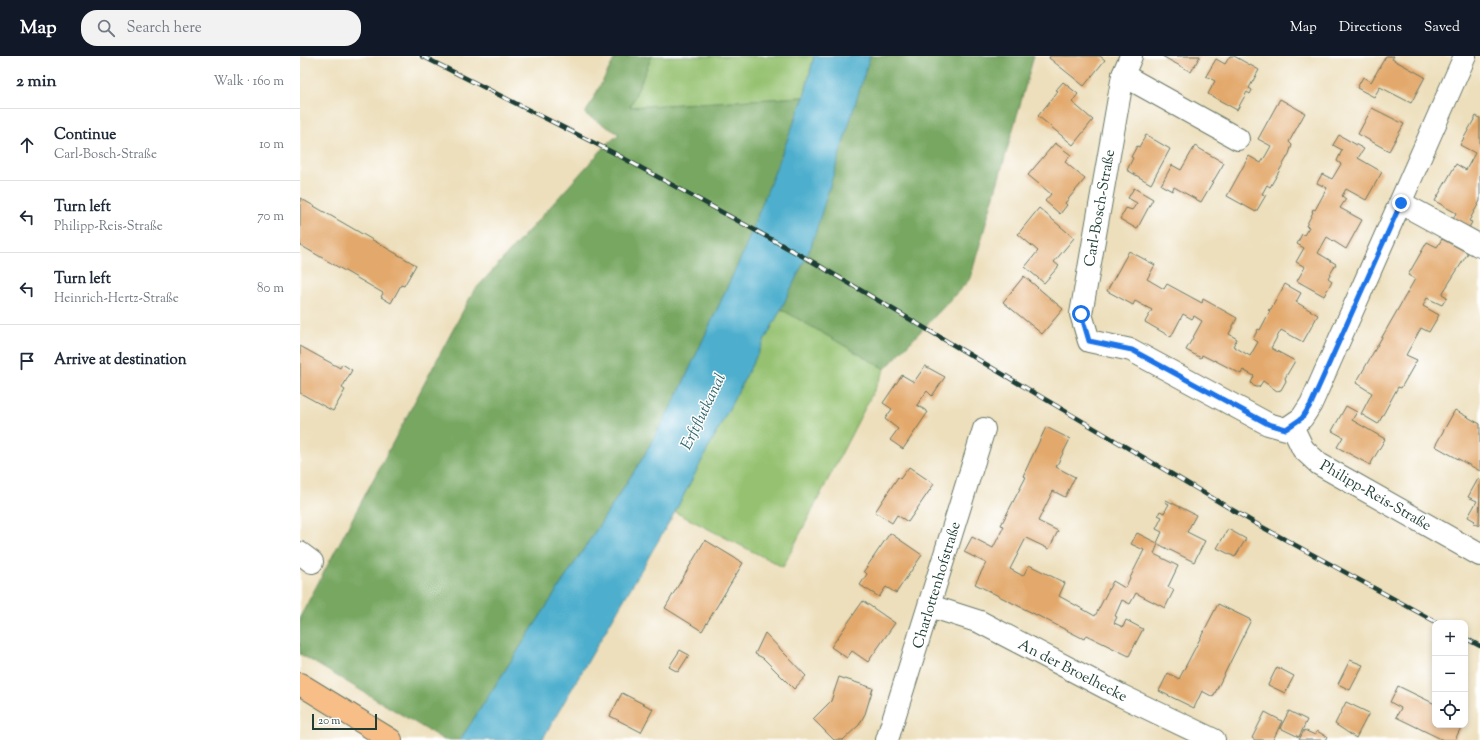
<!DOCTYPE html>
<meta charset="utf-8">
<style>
:root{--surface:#fff;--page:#f2f2f3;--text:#1f2937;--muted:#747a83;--line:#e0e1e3;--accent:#111827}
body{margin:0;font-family:"Sorts Mill Goudy",serif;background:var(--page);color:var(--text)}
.controls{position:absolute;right:12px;bottom:12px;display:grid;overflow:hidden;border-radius:8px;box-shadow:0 2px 6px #0003}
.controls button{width:36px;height:36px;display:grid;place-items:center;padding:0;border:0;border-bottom:1px solid var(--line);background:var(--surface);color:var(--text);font:20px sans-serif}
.scale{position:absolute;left:12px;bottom:10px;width:65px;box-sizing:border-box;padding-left:4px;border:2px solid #1f3d34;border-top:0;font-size:11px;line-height:14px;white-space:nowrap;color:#1f3d34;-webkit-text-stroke:3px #fff;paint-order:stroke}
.stop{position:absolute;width:12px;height:12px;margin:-9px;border:3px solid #1a73e8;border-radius:50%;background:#fff}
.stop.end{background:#1a73e8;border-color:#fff;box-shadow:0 1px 4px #0008}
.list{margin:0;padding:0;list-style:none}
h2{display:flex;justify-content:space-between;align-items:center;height:52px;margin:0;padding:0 16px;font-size:17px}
h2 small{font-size:13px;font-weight:400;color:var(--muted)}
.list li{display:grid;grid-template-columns:26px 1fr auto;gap:12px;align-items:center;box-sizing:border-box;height:72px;padding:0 16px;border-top:1px solid var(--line)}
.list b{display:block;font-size:15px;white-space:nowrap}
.list p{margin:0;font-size:13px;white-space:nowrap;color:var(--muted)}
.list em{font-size:13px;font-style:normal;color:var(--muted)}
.icon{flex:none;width:22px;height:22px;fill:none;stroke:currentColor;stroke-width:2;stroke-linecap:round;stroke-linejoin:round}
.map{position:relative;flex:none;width:1180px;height:684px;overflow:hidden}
header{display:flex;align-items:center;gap:24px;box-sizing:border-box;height:56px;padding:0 20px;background:var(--accent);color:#fff}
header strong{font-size:19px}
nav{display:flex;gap:22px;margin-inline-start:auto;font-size:14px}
.search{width:280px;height:36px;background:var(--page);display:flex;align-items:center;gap:10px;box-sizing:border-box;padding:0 14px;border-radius:16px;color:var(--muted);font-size:15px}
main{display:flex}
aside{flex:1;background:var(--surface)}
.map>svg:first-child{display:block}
.green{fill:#95c16f;stroke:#5a7f52}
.forest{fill:#78a762;stroke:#4c724b}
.water{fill:#4eafcd;stroke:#367680}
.building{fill:#e3a96c}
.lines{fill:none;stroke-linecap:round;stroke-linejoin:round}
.minor-casing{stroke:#677664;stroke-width:24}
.major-casing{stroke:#677664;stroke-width:24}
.minor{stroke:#fff;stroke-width:22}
.major{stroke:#f7be88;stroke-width:22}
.rail-casing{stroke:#1f3d34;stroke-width:4.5}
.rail{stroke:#fff;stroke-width:3;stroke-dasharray:9;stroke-linecap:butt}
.route{stroke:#1a73e8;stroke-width:5}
.labels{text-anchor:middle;stroke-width:3;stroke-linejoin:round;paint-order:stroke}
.street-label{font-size:15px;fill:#1f3d34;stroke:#fff}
.water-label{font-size:16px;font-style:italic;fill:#2f656a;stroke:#fff}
</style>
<header>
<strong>Map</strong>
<div class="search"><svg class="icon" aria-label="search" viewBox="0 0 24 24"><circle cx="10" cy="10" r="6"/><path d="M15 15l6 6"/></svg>Search here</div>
<nav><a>Map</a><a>Directions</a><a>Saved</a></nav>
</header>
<main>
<aside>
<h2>2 min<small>Walk · 160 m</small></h2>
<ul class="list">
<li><svg class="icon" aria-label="ahead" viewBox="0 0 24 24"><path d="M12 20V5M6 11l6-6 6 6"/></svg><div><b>Continue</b><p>Carl-Bosch-Straße</p></div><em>10 m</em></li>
<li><svg class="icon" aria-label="left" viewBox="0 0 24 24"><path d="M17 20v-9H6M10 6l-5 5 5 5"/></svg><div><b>Turn left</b><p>Philipp-Reis-Straße</p></div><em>70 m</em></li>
<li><svg class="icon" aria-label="left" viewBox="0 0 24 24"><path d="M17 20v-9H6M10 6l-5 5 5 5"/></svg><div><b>Turn left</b><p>Heinrich-Hertz-Straße</p></div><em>80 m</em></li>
<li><svg class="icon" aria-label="arrive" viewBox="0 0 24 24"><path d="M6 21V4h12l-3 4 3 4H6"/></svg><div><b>Arrive at destination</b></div></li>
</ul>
</aside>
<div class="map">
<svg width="1180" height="684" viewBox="0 0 1180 684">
<rect width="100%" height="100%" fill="#fff"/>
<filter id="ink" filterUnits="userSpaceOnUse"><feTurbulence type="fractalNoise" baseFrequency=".025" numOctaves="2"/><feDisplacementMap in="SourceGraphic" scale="8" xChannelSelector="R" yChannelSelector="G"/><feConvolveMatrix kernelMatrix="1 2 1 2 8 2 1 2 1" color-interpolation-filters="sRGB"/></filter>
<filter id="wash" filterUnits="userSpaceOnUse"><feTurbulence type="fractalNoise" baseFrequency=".012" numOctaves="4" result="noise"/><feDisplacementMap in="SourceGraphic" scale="16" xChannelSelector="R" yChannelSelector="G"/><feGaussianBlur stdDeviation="0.9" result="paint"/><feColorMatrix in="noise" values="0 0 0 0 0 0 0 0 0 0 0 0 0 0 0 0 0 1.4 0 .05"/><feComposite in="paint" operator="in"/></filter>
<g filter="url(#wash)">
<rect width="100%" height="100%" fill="#eddfbc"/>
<g class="green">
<polygon points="352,0 514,0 504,41 330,51"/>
<polygon points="481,253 585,313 483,511 375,456"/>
</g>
<g class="forest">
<polygon points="316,0 352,0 330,51 504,41 443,197 377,340 342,403 160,684 144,684 0,598 0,561 173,236 307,88 319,78 285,58"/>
<polygon points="570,0 734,0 670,223 585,313 481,253 511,190"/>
</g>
<polygon class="water" points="514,0 570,0 511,191 481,253 375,456 242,684 160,684 342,403 377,340 443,197 504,41"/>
<g id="blocks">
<g class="building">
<polygon points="750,0 800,0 805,4 784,30 749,2"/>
<polygon points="862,0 900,0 891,16"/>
<polygon points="930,0 934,0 959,14 949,32 952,34 950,38 947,36 937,54 908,38 915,25 906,20 916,3 925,8"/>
<polygon points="1086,0 1094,0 1092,3 1125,21 1111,47 1080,31 1074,41 1057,32 1063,21 1071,26"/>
<polygon points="763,26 778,38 772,46 793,64 773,89 738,60 758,35 756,34"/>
<polygon points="980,43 1005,57 989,86 992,89 989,98 970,131 967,129 962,138 966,139 956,156 927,140 949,100 961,107 966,99 971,90 958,83"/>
<polygon points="1072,52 1104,68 1089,95 1058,78"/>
<polygon points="1176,60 1180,62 1180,145 1169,165 1172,166 1168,174 1152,166 1156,157 1135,145 1156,108 1166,114 1175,97 1160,89"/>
<polygon points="846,79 870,93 851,128 827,114 833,102 831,101 837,90 839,91"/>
<polygon points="1039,79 1064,93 1058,102 1082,116 1066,144 1046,133 1042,140 1046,143 1040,152 1062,164 1046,193 1027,181 1018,197 1036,208 1028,222 1032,225 1024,240 997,225 1005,211 996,206 1004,192 997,188 1002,178 1004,179 1009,171 1006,170 1013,156 1012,156 1013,153 1015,154 1027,132 1017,127 1022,118 1032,123 1041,108 1037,105 1042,94 1033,89"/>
<polygon points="755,87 771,99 765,106 785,123 765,147 767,149 760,158 745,145 751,138 728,119"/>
<polygon points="895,90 924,107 901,146 874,131 872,135 861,129 872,109 881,114"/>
<polygon points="834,132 853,143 837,173 820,163 826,152 832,154 837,147 828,142"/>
<polygon points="0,142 116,209 104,230 101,229 91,247 81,241 83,237 0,189"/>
<polygon points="739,152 774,182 754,206 759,210 744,227 725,211 738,195 718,178"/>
<polygon points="1142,183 1168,197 1142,238 1147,241 1142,249 1127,242 1123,250 1139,259 1129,276 1121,272 1106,299 1117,304 1101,332 1098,331 1078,368 1061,358 1072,337 1056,327 1115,223 1108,219 1127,186 1137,191"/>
<polygon points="829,195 855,209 847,223 864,233 867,228 902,247 903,243 937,262 929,278 937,283 933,290 950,300 958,286 953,283 958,273 960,274 970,255 968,254 971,253 985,228 1001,237 996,246 1018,259 1003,286 981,274 971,292 995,305 985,322 986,325 981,334 977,335 963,325 959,331 955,331 951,327 954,320 943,314 941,318 914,304 914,305 902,299 901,302 886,294 902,265 894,260 892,263 883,258 871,281 845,266 852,254 835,245 833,249 807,235"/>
<polygon points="724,220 763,253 742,278 703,246"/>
<polygon points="0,290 40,312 42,308 52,314 42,332 45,334 33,355 0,337"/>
<polygon points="625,310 645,321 632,340 627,335 617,349 628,356 603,393 590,384 598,373 585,363 592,353 583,347 602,319 614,326"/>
<polygon points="1046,350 1057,356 1052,364 1085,383 1070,409 1037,391 1043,381 1032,375"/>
<polygon points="1155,354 1180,368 1180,415 1135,390"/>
<polygon points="746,371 770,383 756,411 775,421 765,441 753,435 738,465 758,475 749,493 726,482 710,513 723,520 729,509 765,527 759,540 795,560 813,525 825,532 844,494 831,488 837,477 857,487 862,476 856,473 862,461 858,459 860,455 864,457 869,448 865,446 866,444 896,459 887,476 905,485 894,506 858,488 854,498 878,510 868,531 874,534 865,552 836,537 830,548 822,544 815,560 817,561 814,567 823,571 826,564 843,573 829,600 786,579 784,583 675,528 686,507 664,496 672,481 693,492 704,470 701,469 726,421 723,420"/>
<polygon points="609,411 634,428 608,466 597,459 592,467 575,456 598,421 600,423"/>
<polygon points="1178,423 1180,424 1179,470 1173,467 1175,465 1168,461 1177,445 1168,441"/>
<polygon points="928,473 946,483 935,501 917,492"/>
<polygon points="590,477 622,499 596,537 586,531 579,541 560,529 567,518 564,515"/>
<polygon points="405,484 443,507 402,575 365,552"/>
<polygon points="563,545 595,567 568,606 552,595 547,602 531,591"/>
<polygon points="918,548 951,564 913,641 902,635 894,652 859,635 868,617 879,623"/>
<polygon points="465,577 506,620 494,633 463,602 455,598"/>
<polygon points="380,594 389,599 378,616 369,611"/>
<polygon points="1050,604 1063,609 1050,634 1038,628"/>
<polygon points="977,611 994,620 985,637 968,629"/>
<polygon points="539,621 573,632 565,658 559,669 543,684 534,684 513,663 531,645"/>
<polygon points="1098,630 1135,648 1135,669 1162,669 1155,684 1143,684 1096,661 1101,652 1090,646"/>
<polygon points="322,637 353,653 341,676 310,660"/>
<polygon points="1046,646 1069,657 1056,682 1035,668"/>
<polygon points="989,655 1007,664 999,681 980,672"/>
<polygon points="965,656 982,665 973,684 955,684 952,682"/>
<polygon points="1004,674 1015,679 1017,675 1027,681 1025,684 999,684"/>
</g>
</g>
</g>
<g filter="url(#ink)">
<use href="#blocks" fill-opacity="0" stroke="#677664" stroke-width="1"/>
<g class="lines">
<defs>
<g id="minor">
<polyline points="831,0 823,19 781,258 789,285 831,294 968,368 986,373 1002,362 1011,348 1165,0"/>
<polyline points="823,19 938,83"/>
<polyline points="1101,147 1180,190"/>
<polyline points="992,370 1003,393 1019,408 1180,499"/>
<polyline points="0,497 12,506"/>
<polyline points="630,550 680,566 820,639 914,684"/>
<polyline points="587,684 684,373"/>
</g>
<polyline id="major" points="0,628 91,684"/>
</defs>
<use href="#minor" class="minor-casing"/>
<use href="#major" class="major-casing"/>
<use href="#minor" class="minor"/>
<use href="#major" class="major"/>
<defs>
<g id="rail">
<polyline points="122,0 314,97 513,206 953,466 1138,567"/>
<polyline points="1165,582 1180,590"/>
</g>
</defs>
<use href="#rail" class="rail-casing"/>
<use href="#rail" class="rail"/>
</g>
</g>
<g class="lines" filter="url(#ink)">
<polyline class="route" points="781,258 789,285 832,294 968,368 986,373 1002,362 1011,348 1101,147"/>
</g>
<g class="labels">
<g class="street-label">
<text transform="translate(799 152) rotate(-80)" y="5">Carl-Bosch-Straße</text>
<text transform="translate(1076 439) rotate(30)" y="5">Philipp-Reis-Straße</text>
<text transform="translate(636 529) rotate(-73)" y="5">Charlottenhofstraße</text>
<text transform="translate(773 614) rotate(27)" y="5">An der Broelhecke</text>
</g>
<g class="water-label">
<text transform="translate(402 355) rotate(-64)" y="6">Erftflutkanal</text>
</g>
</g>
</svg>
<div class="controls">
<button>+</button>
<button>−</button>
<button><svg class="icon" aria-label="locate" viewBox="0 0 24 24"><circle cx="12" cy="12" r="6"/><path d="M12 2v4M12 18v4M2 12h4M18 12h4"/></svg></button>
</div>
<div class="scale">20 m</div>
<div class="stop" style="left:781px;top:258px"></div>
<div class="stop end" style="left:1101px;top:147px"></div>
</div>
</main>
